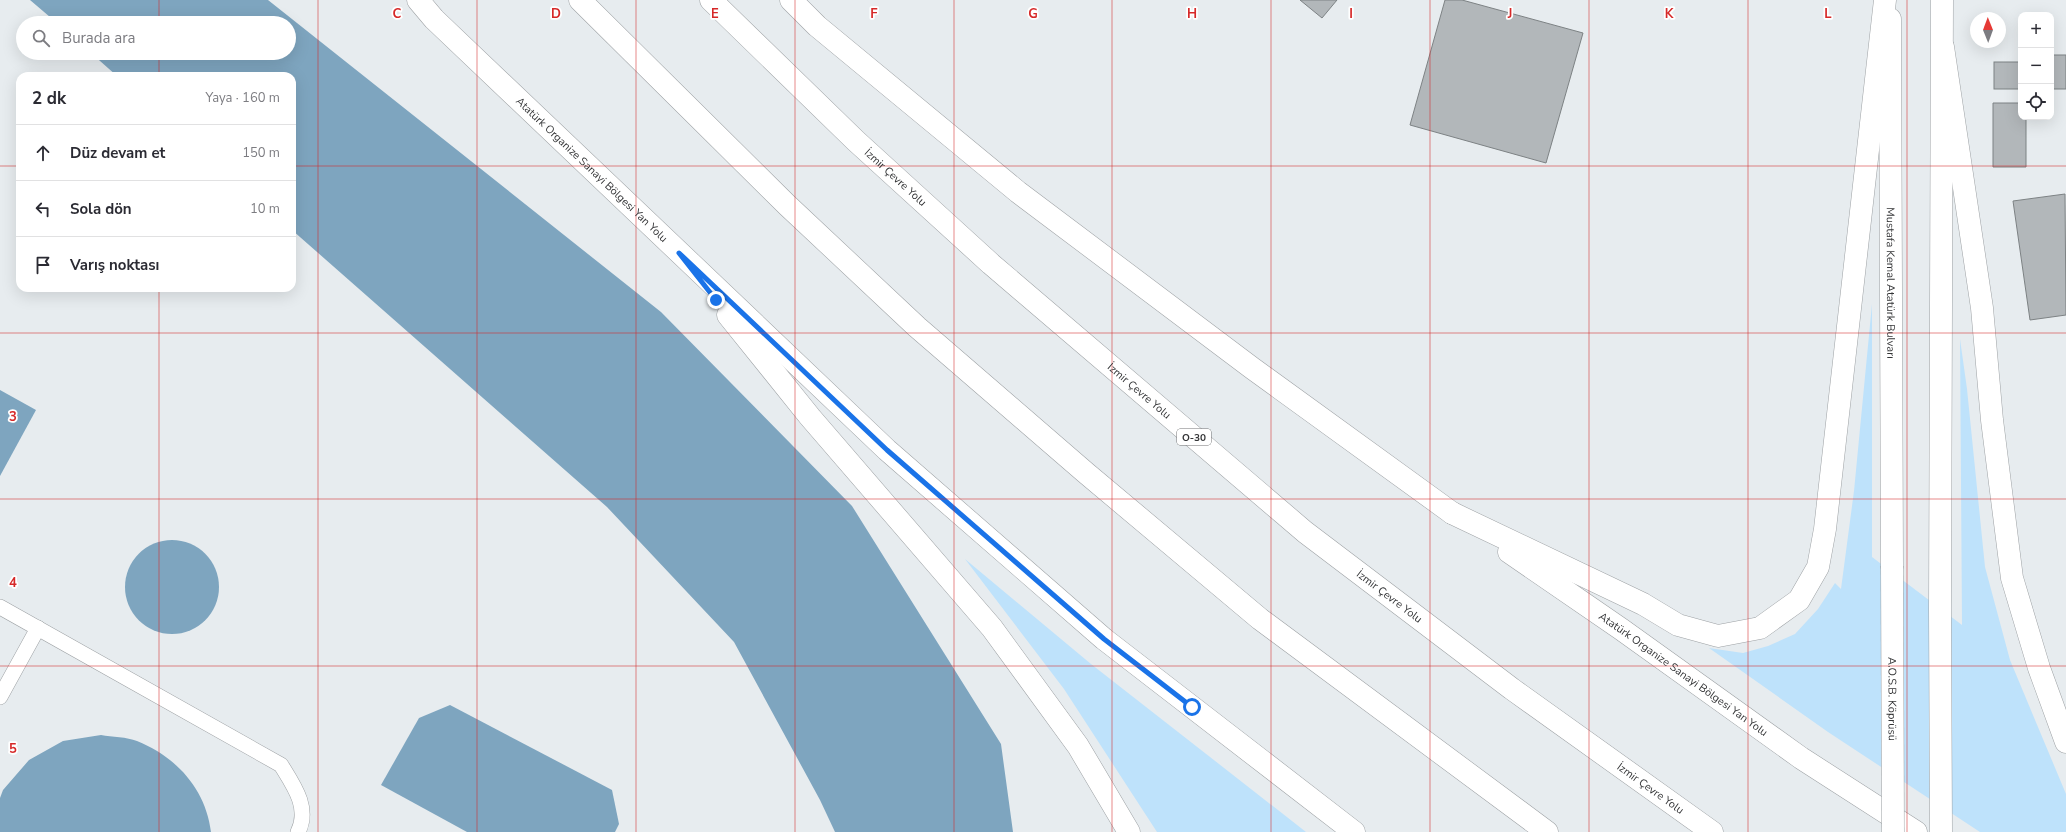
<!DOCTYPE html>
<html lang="tr">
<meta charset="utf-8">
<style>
:root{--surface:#fff;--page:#f2f2f3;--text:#2b2b33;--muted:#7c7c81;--line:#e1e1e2}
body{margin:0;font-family:"Nunito Sans",sans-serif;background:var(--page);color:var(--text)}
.controls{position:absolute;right:12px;top:12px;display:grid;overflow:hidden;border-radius:8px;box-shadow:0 4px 16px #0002}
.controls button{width:36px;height:36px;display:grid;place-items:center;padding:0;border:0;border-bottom:1px solid var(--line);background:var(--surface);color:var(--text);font:20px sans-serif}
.compass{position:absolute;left:1970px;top:12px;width:36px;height:36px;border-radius:50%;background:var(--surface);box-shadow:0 4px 16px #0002;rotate:359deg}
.stop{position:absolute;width:12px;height:12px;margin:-9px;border:3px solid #1a73e8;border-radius:50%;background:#fff}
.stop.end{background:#1a73e8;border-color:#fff;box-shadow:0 1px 4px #0008}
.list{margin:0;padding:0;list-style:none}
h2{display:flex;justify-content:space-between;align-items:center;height:52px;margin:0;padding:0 16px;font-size:17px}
h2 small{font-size:13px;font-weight:400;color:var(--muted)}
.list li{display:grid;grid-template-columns:26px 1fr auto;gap:12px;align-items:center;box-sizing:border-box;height:56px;padding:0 16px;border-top:1px solid var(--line)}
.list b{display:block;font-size:15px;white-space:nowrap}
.list em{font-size:13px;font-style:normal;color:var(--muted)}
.icon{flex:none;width:22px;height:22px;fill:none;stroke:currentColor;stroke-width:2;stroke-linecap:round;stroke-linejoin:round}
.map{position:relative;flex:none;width:2066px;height:832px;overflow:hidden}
.search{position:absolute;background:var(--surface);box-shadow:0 4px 16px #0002;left:16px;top:16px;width:280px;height:44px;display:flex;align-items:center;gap:10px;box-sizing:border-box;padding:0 14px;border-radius:22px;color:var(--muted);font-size:15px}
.panel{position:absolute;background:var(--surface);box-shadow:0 4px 16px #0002;left:16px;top:72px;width:280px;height:220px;border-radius:12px}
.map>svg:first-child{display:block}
.green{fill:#bee2fb}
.water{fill:#7ea5bf}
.building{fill:#b2b7ba;stroke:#7d8284}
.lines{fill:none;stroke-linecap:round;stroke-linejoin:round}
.lane-casing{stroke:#9da1a4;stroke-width:16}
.secondary-casing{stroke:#9da1a4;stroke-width:23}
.primary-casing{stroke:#9da1a4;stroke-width:23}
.highway-casing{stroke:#9da1a4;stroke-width:23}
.lane{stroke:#fff;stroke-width:15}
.secondary{stroke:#fff;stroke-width:22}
.primary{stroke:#fff;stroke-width:22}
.highway{stroke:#fff;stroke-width:22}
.secondary-bridge-casing{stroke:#9da1a4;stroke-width:23;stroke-linecap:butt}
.secondary-bridge{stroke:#fff;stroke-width:22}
.route{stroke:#1a73e8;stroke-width:5}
.grid{fill:none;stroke:#d62828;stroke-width:1;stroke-opacity:0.55}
.labels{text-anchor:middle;stroke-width:3.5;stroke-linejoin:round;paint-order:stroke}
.shield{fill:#fff;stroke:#707172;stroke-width:1}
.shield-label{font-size:10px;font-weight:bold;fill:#333436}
.street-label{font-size:11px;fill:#333436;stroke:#fff}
.grid-label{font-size:13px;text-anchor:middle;font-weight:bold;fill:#d62828;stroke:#fff;stroke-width:3.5;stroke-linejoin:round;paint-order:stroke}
</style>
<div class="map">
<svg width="2066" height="832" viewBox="0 0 2066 832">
<rect width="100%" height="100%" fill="#e7ecef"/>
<g class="green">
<polygon points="1872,304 1872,557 1962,625 1960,339 1967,389 1985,567 2010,660 2066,794 2066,832 1980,832 1828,732 1709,648 1743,653 1768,646 1795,634 1818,609 1835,583 1841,589 1854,491"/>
<polygon points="965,559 1091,664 1306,832 1157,832 1064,689"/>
</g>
<g class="water">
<polygon points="30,0 268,0 661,312 852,506 1001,744 1013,832 835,832 820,800 734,642 607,507 292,230 292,76 117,76 91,53 289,53 289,23 57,23"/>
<polygon points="0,390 36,410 0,476"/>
<circle cx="172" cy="587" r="47"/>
<polygon points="450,705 612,790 619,824 615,832 467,832 381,785 419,718"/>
<path d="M 101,735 C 112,737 127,737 137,741 C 177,757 206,790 211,832 L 0,832 L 0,798 L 3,790 L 29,760 L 63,741 Z"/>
</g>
<g class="building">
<polygon points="1300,0 1337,0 1322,18"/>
<polygon points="1445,0 1462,0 1583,33 1546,163 1410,125"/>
<rect x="2051" y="55" width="15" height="34"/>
<rect x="1994" y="62" width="27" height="27"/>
<polygon points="1993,103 2021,103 2021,117 2026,117 2026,167 1993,167"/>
<polygon points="2065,194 2066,315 2030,320 2013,201"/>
</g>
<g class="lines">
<defs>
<g id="lane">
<path d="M 0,607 L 281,765 C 294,786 310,808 298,832"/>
<polyline points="0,697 38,628"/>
</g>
<g id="secondary">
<path id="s1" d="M 1890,19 L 1892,566"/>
<polyline points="1941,832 1940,609 1942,0"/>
</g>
<g id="primary">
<path id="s2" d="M 418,0 L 434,19 L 887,450 L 1104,639 L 1354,832"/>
<polyline points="1943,47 1982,308 1992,420 2012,578 2039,668 2066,742"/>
<polyline points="728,315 810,417 992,628 1078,746 1129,832"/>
<polyline points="1452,513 1643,604 1678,625 1718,636 1760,628 1799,600 1818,567 1825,529 1885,0"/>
<path id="s3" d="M 1509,552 L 1621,629 L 1801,758 L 1916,832"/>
</g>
<g id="highway">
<polyline points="580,0 787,205 917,327 1086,473 1260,619 1547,832"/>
<path id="s4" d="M 711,0 L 856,141 L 991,264 L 1305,532 L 1512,689 L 1712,832"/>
<polyline points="791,0 817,26 1018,192 1252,368 1452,513"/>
</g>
</defs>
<use href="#lane" class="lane-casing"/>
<use href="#secondary" class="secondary-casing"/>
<use href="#primary" class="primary-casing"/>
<use href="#highway" class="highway-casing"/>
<use href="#lane" class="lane"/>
<use href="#secondary" class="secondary"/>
<use href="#primary" class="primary"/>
<use href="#highway" class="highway"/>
<defs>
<g id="secondary-bridge">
<path id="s5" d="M 1892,566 L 1893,832"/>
</g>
</defs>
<use href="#secondary-bridge" class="secondary-bridge-casing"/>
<use href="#secondary-bridge" class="secondary-bridge"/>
</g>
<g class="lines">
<polyline class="route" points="716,300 679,253 887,450 1104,639 1192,707"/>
</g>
<path class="grid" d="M 159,0 L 159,23M 318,0 L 318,832M 477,0 L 477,832M 636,0 L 636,832M 795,0 L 795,832M 954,0 L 954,832M 1112,0 L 1112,832M 1271,0 L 1271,832M 1430,0 L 1430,832M 1589,0 L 1589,832M 1748,0 L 1748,832M 1907,0 L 1907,832M 159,53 L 159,76M 0,166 L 20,166M 292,166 L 2066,166M 159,288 L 159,832M 0,333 L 2066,333M 0,499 L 2066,499M 0,666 L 2066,666"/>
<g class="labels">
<rect class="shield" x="1177" y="429" width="34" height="16" rx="3"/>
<g class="shield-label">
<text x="1194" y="441">O-30</text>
</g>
<g class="street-label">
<text dy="4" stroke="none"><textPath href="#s2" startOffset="243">Atatürk Organize Sanayi Bölgesi Yan Yolu</textPath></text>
<text dy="4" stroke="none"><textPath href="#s4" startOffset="256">İzmir Çevre Yolu</textPath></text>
<text dy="4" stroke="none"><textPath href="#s1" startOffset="264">Mustafa Kemal Atatürk Bulvarı</textPath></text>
<text dy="4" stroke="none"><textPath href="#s4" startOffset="580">İzmir Çevre Yolu</textPath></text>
<text dy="4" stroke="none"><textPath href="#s4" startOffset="904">İzmir Çevre Yolu</textPath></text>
<text dy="4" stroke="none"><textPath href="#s3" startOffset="213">Atatürk Organize Sanayi Bölgesi Yan Yolu</textPath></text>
<text dy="4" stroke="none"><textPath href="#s5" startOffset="133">A.O.S.B. Köprüsü</textPath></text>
<text dy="4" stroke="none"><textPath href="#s4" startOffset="1228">İzmir Çevre Yolu</textPath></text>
</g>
</g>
<g class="grid-label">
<text x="397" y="18">C</text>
<text x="556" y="18">D</text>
<text x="715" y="18">E</text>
<text x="874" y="18">F</text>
<text x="1033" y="18">G</text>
<text x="1192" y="18">H</text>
<text x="1351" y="18">I</text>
<text x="1510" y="18">J</text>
<text x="1669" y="18">K</text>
<text x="1828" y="18">L</text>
<text x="13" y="421">3</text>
<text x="13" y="587">4</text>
<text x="13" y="753">5</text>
</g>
</svg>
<div class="controls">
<button>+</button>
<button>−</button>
<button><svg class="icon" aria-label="locate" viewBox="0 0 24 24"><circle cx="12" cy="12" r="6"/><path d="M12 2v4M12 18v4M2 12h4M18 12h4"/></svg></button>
</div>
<svg class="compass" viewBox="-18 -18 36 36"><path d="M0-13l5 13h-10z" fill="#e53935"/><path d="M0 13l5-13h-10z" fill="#7c7c81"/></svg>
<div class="stop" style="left:1192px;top:707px"></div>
<div class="stop end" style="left:716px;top:300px"></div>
<div class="search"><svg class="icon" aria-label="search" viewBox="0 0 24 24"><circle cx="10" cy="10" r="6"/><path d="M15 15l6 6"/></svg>Burada ara</div>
<section class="panel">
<h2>2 dk<small>Yaya · 160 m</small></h2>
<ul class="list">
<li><svg class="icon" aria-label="ahead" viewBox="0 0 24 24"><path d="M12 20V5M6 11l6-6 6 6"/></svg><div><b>Düz devam et</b></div><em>150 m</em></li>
<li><svg class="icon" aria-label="left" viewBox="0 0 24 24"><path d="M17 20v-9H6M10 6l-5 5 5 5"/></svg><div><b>Sola dön</b></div><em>10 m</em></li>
<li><svg class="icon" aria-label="arrive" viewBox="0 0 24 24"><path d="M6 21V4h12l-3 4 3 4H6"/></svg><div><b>Varış noktası</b></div></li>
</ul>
</section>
</div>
